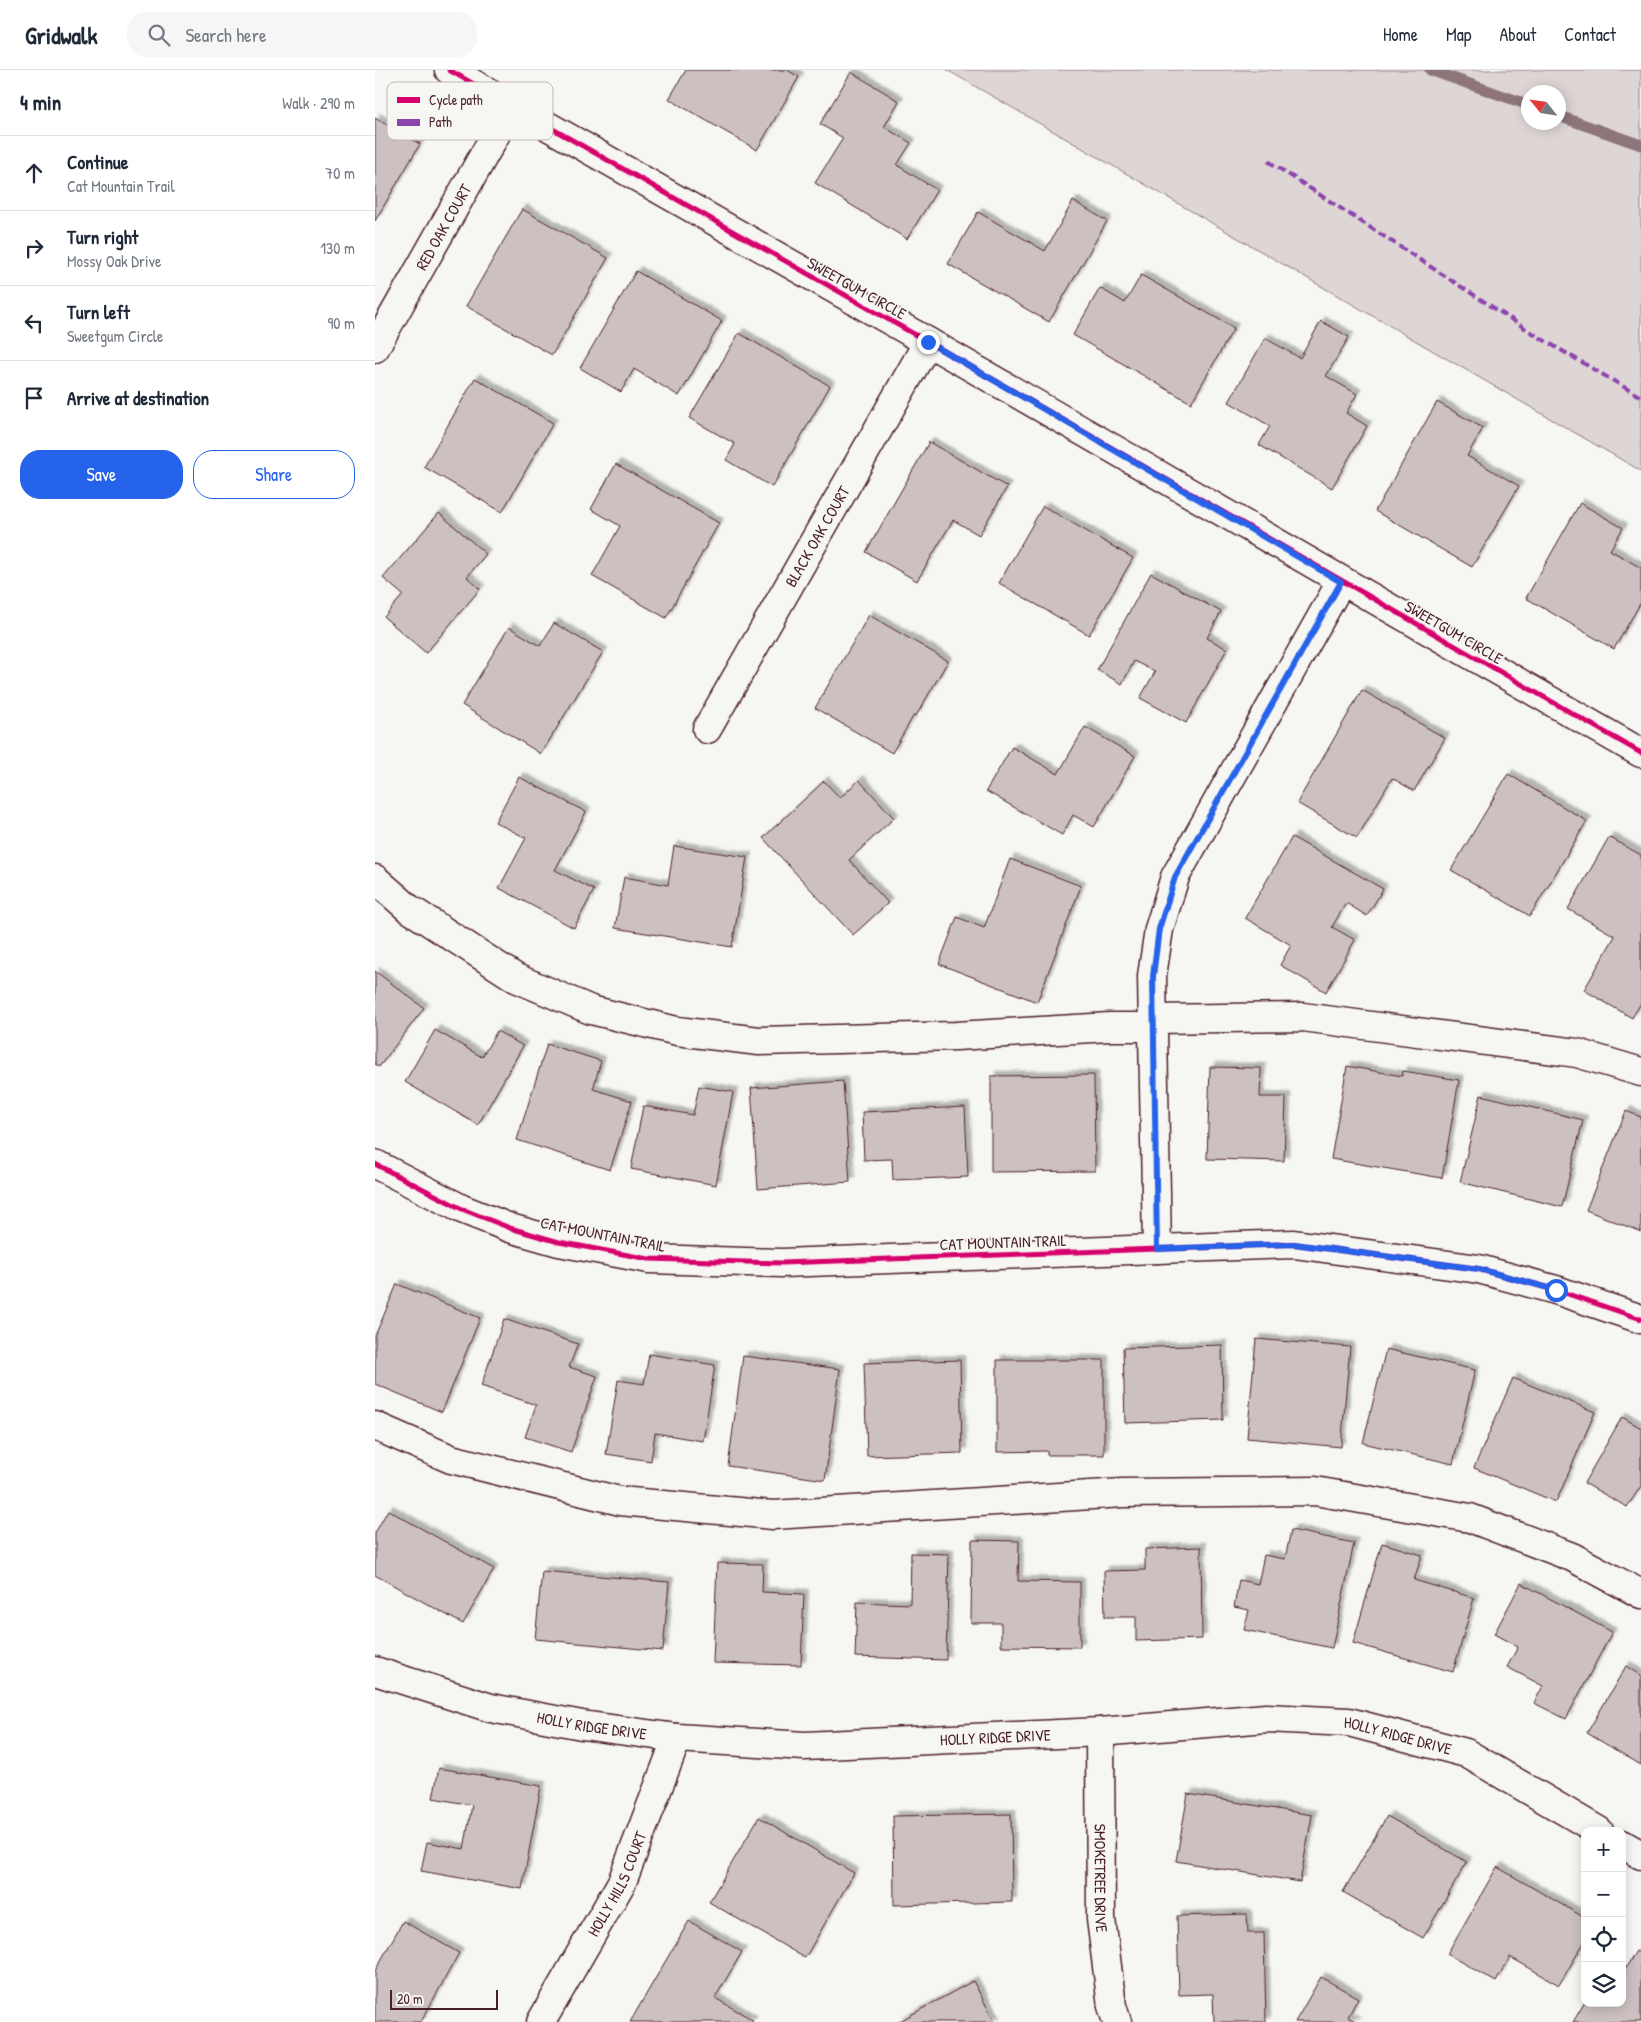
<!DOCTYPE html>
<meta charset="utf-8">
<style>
:root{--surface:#fff;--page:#f6f6f7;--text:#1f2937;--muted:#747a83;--line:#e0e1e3;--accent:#2563eb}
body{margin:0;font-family:"Patrick Hand",sans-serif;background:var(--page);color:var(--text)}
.controls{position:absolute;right:15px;bottom:15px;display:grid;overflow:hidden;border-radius:10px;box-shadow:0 2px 12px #0003}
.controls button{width:45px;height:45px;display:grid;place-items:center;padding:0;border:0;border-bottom:1px solid var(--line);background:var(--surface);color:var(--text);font:25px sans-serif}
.compass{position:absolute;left:1146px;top:15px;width:45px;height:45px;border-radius:50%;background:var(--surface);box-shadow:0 2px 12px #0003;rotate:300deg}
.scale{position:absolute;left:15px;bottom:12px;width:108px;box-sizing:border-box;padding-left:5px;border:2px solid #4a1f2b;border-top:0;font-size:14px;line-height:18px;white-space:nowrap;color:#4a1f2b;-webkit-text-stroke:4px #f6f6f2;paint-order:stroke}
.stop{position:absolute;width:15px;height:15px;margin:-11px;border:4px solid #2563eb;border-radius:50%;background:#fff}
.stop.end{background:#2563eb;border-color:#fff;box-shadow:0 1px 5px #0008}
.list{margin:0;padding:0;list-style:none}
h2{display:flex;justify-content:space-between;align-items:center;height:65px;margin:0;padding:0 20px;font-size:21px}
h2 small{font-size:16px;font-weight:400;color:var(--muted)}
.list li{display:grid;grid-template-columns:32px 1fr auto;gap:15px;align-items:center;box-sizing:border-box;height:75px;padding:0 20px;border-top:1px solid var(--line)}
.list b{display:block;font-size:19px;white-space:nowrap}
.list p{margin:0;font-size:16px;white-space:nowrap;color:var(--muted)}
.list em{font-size:16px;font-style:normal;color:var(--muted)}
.actions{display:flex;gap:10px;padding:15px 20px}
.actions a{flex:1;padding:11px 0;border:1px solid var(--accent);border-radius:20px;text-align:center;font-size:18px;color:var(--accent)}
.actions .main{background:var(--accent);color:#fff}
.icon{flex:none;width:28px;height:28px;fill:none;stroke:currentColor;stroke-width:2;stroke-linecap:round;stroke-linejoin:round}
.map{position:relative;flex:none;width:1266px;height:1952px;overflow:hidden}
header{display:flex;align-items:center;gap:30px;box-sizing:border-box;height:70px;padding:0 25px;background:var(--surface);border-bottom:1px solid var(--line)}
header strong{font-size:24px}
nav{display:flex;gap:28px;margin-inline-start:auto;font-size:18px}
.search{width:350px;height:45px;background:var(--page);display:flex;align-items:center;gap:12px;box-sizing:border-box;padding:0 18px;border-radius:20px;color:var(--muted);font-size:19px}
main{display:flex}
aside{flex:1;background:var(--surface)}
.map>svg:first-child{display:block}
.green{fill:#ddd6d5;stroke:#947a80;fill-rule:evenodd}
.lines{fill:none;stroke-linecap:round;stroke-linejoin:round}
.stream{stroke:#8e747a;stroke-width:11}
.building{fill:#ccc1c0;stroke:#4a1f2b;filter:url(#shadow)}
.minor-casing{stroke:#4a1f2b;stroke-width:31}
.minor{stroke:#f6f6f2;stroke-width:28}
.quiet{stroke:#8e44ad;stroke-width:4;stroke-dasharray:8 4;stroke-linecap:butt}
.cycleway-casing{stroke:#f6f6f2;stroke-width:8}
.cycleway{stroke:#d6006c;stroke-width:5}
.route{stroke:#2563eb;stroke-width:6}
.labels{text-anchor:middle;stroke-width:4;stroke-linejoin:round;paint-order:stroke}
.street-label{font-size:16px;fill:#4a1f2b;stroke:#f6f6f2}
.key{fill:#f6f6f2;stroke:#c2b6b6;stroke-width:1}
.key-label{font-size:14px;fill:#4a1f2b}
</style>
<header>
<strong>Gridwalk</strong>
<div class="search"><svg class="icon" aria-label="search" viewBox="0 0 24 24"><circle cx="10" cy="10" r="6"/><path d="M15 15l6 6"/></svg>Search here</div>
<nav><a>Home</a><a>Map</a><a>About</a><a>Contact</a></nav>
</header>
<main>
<aside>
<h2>4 min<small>Walk · 290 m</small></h2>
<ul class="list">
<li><svg class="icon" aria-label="ahead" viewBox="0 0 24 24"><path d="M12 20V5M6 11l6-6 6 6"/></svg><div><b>Continue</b><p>Cat Mountain Trail</p></div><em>70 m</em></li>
<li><svg class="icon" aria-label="right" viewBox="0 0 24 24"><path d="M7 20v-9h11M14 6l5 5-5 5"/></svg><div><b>Turn right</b><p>Mossy Oak Drive</p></div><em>130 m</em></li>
<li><svg class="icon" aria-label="left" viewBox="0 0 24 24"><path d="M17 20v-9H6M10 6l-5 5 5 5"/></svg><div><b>Turn left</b><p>Sweetgum Circle</p></div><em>90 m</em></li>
<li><svg class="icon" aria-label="arrive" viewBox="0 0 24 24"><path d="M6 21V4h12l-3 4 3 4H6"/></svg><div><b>Arrive at destination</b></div></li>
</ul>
<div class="actions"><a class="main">Save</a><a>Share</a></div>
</aside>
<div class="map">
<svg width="1266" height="1952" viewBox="0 0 1266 1952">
<defs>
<filter id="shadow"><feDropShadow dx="4.5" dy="-4.5" stdDeviation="1" flood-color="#0004"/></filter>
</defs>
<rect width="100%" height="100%" fill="#f6f6f2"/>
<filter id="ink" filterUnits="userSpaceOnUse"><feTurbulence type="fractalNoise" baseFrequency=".02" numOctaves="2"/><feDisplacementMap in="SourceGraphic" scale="10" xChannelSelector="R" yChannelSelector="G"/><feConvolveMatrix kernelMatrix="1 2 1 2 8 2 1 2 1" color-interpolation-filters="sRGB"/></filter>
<g filter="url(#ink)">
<path class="green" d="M 572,0 L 1266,0 L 1266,401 ZM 1154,22 L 1184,22 L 1184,52 L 1154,52 Z"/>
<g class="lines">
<g class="stream">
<polyline points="1055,0 1154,35"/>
<polyline points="1184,46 1266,75"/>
</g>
</g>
<g class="building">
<polygon points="311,0 412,0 424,7 382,80 294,29"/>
<polygon points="476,2 524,31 509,57 536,73 522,95 562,120 532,169 440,113 468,68 445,54"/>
<polygon points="0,48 45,74 0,151"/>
<polygon points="698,131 732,151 674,252 573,194 603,142 670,181"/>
<polygon points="147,139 233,188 177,285 91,236"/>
<polygon points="261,201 347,251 304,326 259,299 246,322 205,298"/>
<polygon points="766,205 859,258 816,333 698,265 725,218 750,233"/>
<polygon points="946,251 974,267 951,306 982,324 971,343 992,356 957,418 884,375 895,356 854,332 890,268 925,288"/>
<polygon points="364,263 455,316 397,417 351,390 360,374 314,348"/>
<polygon points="100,308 178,353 127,442 49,397"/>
<polygon points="1062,332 1108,358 1092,386 1144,416 1097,497 1000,441"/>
<polygon points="554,372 632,417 604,465 578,450 542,511 491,482"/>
<polygon points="241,394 344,453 291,548 217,506 245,456 216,439"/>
<polygon points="1205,433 1248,458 1235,480 1266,498 1266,532 1239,579 1151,528"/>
<polygon points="668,436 758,488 714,565 624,513"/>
<polygon points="64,443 111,484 92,507 105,519 51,583 9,547 28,525 8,508"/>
<polygon points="776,503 846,542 832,568 852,579 811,653 765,628 780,602 759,591 747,614 722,600"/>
<polygon points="494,545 573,591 541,646 539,645 517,683 440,638"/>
<polygon points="179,553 228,582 166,684 87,635 134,557 165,576"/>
<polygon points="987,620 1070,668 1039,721 1017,708 982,768 922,733"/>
<polygon points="710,657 760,686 719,757 698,745 687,765 611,721 637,677 683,704"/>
<polygon points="1133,704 1212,751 1155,846 1076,800"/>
<polygon points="144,707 211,742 180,800 219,820 199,858 124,818 151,768 120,752"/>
<polygon points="484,710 519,748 474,790 513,833 478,865 388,768 449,711 465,728"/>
<polygon points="917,767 1008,819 992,846 971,833 957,857 980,870 951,922 905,895 916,875 870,848"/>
<polygon points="1234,767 1266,785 1266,933 1257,948 1209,920 1240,866 1193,839"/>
<polygon points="299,776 372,787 357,877 240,858 249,807 293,815"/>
<polygon points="635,789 706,816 662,932 564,894 582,847 609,858"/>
<polygon points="0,901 49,938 4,997 0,994"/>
<polygon points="60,960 107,987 122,961 148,976 103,1055 30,1012"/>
<polygon points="172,974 226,991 218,1019 257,1031 235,1100 142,1070"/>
<polygon points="972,996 1027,1006 1028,1001 1084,1010 1067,1108 956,1089"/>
<polygon points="835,997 886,998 885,1027 911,1027 909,1091 832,1089"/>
<polygon points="719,1005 720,1101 616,1102 616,1006"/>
<polygon points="468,1011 475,1112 383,1119 376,1018"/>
<polygon points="324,1016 358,1022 341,1115 256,1099 268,1036 318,1045"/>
<polygon points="1106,1025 1208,1050 1187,1137 1085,1112"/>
<polygon points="590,1037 593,1107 518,1110 517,1089 489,1090 487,1042"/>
<polygon points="1251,1041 1266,1047 1266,1162 1211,1140"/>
<polygon points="22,1214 105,1248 67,1342 0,1314 0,1266"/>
<polygon points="129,1249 203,1274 194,1297 222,1306 196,1382 150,1367 161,1335 106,1316"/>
<polygon points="881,1269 975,1277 966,1377 872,1368"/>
<polygon points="847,1275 848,1350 750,1353 748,1278"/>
<polygon points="1011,1279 1100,1300 1078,1394 988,1373"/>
<polygon points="274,1284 340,1295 328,1371 280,1363 276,1391 231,1384 243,1310 269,1314"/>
<polygon points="368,1286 465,1299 450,1410 353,1396"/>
<polygon points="585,1290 587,1383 492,1386 489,1293"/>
<polygon points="622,1290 729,1290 729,1385 672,1385 672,1381 622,1382"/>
<polygon points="1138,1308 1220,1342 1181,1432 1099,1398"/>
<polygon points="1247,1347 1266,1358 1266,1416 1252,1437 1209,1413"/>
<polygon points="13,1440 119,1499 88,1554 0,1505 0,1463"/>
<polygon points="916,1460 979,1473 957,1578 869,1560 874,1540 859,1537 864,1510 883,1514 889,1485 910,1489"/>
<polygon points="597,1470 644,1471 643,1511 705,1512 705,1577 626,1576 626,1553 596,1553"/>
<polygon points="1007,1473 1047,1485 1039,1510 1099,1528 1078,1602 978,1573"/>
<polygon points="826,1477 827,1569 761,1571 761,1547 730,1547 729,1501 770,1500 770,1479"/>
<polygon points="536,1483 574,1484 571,1590 480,1587 482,1532 535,1534"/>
<polygon points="342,1493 388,1494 387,1522 429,1524 426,1595 338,1593"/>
<polygon points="167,1501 294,1512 288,1581 160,1569"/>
<polygon points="1146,1513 1237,1562 1191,1649 1159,1633 1168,1616 1132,1597 1143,1577 1119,1564"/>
<polygon points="1251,1596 1266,1606 1266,1695 1212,1663"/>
<polygon points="64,1698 166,1716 147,1819 46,1801 52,1772 89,1779 97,1735 58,1728"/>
<polygon points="813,1724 937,1745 925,1812 801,1791"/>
<polygon points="636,1744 637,1832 519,1835 518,1746"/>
<polygon points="1012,1746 1092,1792 1048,1868 968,1822"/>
<polygon points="384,1747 479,1803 430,1888 334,1832"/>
<polygon points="1122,1797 1210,1848 1210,1871 1184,1915 1135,1887 1121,1912 1072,1884"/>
<polygon points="872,1844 873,1863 889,1863 891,1952 839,1952 838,1924 804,1925 802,1846"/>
<polygon points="28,1851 84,1883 46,1952 0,1952 0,1901"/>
<polygon points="314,1851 367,1882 340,1928 378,1950 376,1952 255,1952"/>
<polygon points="1261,1881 1266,1884 1266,1952 1198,1952 1210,1932 1210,1933 1247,1933 1247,1904"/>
<polygon points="946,1907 983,1928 973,1947 982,1952 920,1952"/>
<polygon points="598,1911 620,1952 523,1952"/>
</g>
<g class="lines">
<defs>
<g id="minor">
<polyline points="74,0 553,272 1266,683"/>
<path id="s1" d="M 0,278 L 136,37"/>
<path id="s2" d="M 332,659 L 553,272"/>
<polyline points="0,809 33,838 141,908 216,940 302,961 384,971 581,966 735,957 778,957"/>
<polyline points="778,949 928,947 1202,983 1266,1002"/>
<polyline points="0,1094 87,1139 135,1158 184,1172 274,1189 407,1193 919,1174 1104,1199 1181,1220 1266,1249"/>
<polyline points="782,1179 777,906 784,859 800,807 966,512"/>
<polyline points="0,1356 76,1389 245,1431 398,1445 748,1423 940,1421 1095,1448 1197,1487 1266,1524"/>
<path id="s3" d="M 0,1601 L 116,1638 L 207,1655 L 302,1668 L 430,1676 L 725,1662 L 891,1648 L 974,1652 L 1091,1683 L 1224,1761"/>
<path id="s4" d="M 725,1662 L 726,1849 L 737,1936 L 742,1952"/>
<polyline points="1247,1774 1266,1785"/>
<path id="s5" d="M 166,1952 L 247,1812 L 302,1668"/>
</g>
</defs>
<use href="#minor" class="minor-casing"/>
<use href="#minor" class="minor"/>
<polyline class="quiet" points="893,91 1162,266 1266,327"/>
<defs>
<g id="cycleway">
<polyline points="74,0 553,272 1266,683"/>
<polyline points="0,1094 87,1139 135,1158 184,1172 274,1189 407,1193 919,1174 1104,1199 1181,1220 1266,1249"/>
</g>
</defs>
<use href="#cycleway" class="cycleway-casing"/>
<use href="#cycleway" class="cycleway"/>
</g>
</g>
<g class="lines" filter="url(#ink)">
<polyline class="route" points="553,272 966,512 800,807 784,859 778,906 782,1179 919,1174 1104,1199 1181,1220"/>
</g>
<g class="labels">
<g class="street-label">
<text dy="6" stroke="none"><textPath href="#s1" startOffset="139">RED OAK COURT</textPath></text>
<text transform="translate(482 218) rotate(29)" y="6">SWEETGUM CIRCLE</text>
<text dy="6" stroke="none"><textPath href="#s2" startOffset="222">BLACK OAK COURT</textPath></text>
<text transform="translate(1079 562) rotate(30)" y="6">SWEETGUM CIRCLE</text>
<text transform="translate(228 1164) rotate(11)" y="6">CAT MOUNTAIN TRAIL</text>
<text transform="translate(628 1172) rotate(-2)" y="6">CAT MOUNTAIN TRAIL</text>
<text dy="6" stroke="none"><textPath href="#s3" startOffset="224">HOLLY RIDGE DRIVE</textPath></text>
<text dy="6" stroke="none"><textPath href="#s3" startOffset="629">HOLLY RIDGE DRIVE</textPath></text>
<text dy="6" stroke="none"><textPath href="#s3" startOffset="1034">HOLLY RIDGE DRIVE</textPath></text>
<text dy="6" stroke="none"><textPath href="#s4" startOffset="146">SMOKETREE DRIVE</textPath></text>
<text dy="6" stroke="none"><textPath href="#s5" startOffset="158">HOLLY HILLS COURT</textPath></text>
</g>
</g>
<rect x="12" y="12" width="166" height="58" rx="8" class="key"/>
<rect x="22" y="27" width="23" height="6" fill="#d6006c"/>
<rect x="22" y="49" width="23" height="7" fill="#8e44ad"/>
<g class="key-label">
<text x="54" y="35">Cycle path</text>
<text x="54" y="57">Path</text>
</g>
</svg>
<div class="controls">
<button>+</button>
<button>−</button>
<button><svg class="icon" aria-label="locate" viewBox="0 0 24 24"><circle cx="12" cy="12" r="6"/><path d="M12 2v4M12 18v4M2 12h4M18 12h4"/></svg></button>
<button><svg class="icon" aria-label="layers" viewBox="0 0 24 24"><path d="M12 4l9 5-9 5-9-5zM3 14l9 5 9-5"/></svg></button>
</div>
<svg class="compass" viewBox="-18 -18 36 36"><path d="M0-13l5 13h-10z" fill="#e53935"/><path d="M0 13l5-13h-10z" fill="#747a83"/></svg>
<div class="scale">20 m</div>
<div class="stop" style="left:1181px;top:1220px"></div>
<div class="stop end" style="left:553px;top:272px"></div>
</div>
</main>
